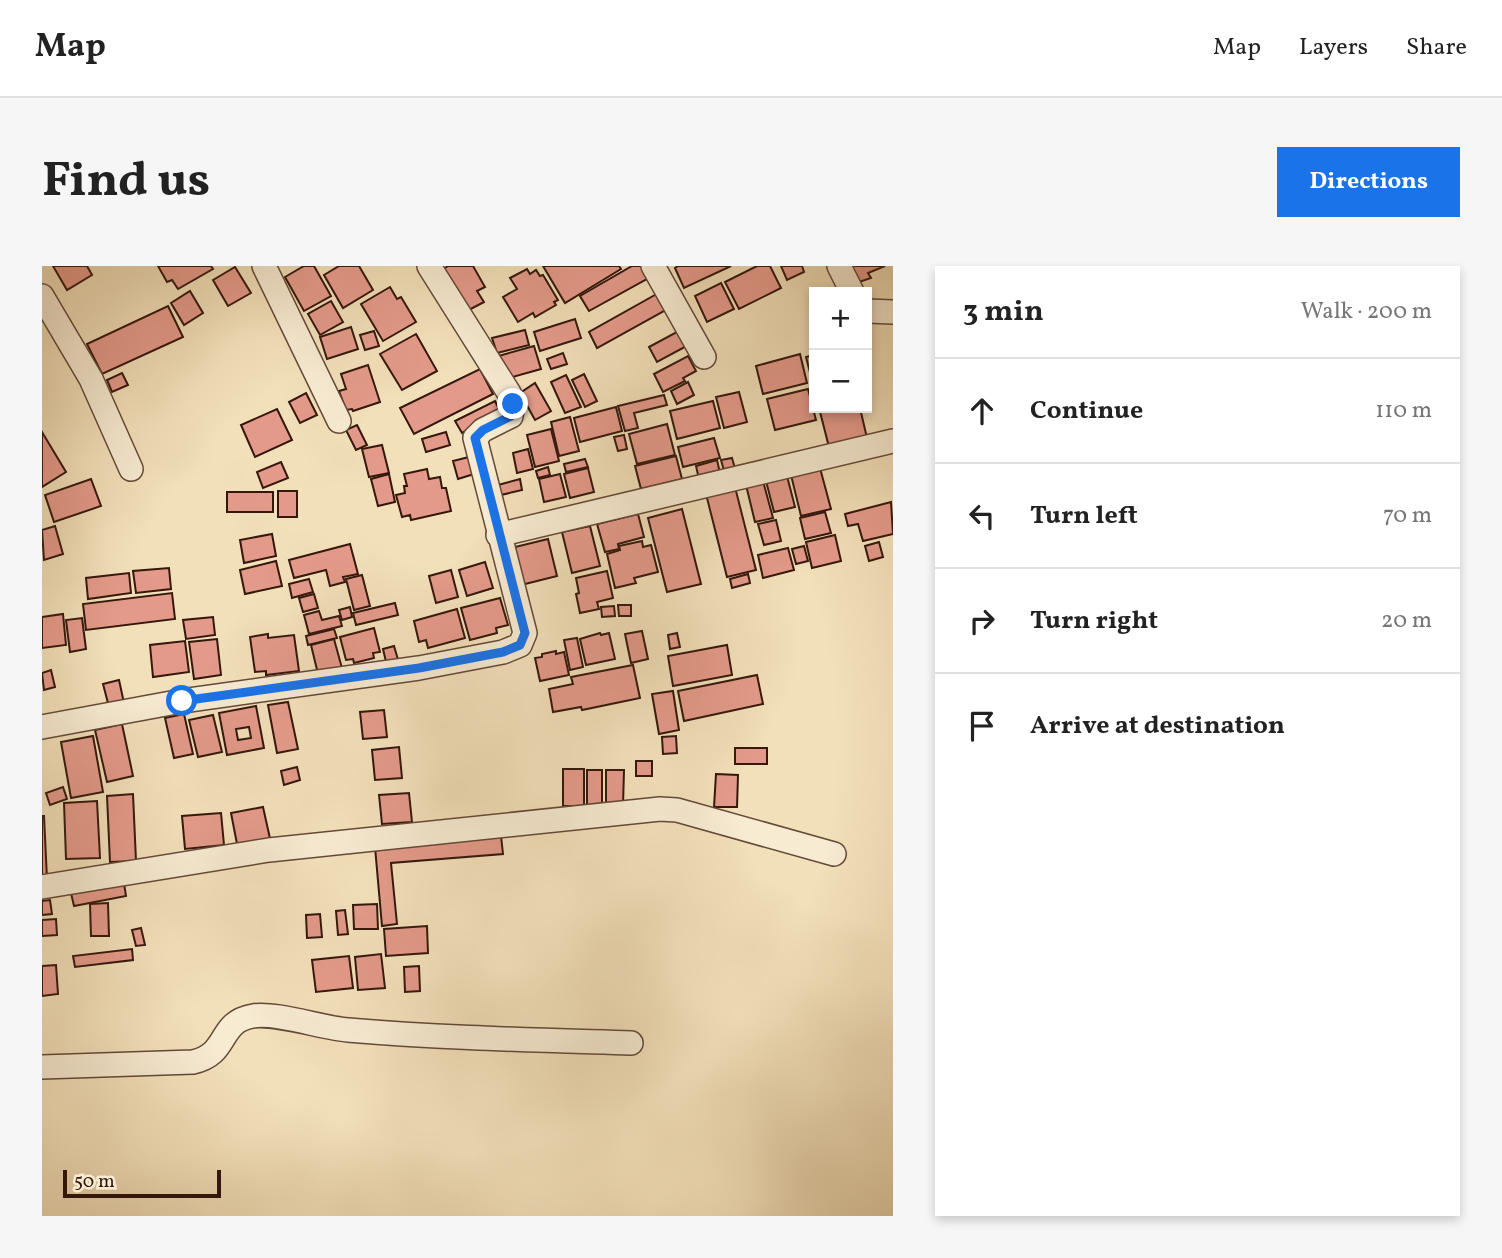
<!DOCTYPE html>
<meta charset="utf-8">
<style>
:root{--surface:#fff;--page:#f6f6f6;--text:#222;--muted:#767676;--line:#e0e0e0;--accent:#1a73e8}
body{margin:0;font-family:Vollkorn,serif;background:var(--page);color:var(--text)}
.controls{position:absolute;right:21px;top:21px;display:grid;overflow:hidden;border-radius:0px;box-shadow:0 4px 10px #0003}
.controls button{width:63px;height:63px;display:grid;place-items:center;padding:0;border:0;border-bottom:2px solid var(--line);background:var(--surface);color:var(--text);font:35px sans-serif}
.scale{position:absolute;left:21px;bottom:18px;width:158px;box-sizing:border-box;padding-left:7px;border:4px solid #35170c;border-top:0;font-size:19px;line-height:24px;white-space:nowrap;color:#35170c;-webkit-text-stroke:5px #f7ebd2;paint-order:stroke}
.stop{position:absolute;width:21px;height:21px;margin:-16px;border:5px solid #1a73e8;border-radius:50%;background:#fff}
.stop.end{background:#1a73e8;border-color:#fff;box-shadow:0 2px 7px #0008}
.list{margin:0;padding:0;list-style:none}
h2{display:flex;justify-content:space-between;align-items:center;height:91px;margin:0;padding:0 28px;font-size:30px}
h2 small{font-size:23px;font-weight:400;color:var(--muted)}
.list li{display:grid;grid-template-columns:46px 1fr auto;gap:21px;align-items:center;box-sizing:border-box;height:105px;padding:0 28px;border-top:2px solid var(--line)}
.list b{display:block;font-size:26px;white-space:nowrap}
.list em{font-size:23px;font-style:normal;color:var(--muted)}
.icon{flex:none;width:38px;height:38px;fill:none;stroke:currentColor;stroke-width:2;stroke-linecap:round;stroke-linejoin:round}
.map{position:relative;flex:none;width:851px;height:950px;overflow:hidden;border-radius:0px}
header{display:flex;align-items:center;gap:42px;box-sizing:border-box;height:98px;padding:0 35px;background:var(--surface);border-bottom:2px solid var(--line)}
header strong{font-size:33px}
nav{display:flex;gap:38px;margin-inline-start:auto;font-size:24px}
.intro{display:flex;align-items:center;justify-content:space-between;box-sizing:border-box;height:168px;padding:0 42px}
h1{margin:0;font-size:49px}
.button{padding:18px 32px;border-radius:0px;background:var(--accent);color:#fff;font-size:24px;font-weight:700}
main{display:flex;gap:42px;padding:0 42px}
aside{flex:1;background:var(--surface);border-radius:0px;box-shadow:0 4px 10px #0003}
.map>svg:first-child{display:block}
.building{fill:#e49a8a;stroke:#35170c;stroke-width:2;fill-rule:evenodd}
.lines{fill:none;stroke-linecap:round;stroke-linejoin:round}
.street-casing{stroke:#644938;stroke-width:26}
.street{stroke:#f7ebd2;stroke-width:23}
.route{stroke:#1a73e8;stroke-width:9}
</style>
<header>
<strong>Map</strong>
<nav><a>Map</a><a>Layers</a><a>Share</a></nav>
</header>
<div class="intro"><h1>Find us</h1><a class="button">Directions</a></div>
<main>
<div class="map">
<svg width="851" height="950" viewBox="0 0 851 950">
<rect width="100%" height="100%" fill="#f2e0ba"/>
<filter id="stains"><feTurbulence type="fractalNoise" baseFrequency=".00286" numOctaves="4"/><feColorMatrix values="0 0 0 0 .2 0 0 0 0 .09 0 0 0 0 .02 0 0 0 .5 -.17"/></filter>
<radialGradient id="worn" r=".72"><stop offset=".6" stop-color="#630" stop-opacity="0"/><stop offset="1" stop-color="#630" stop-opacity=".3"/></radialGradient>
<g class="building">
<polygon points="11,0 45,0 50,9 25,24"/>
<polygon points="116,0 169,0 171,3 136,23 130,14 125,16"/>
<polygon points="262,0 272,0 289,30 262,45 243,11"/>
<polygon points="297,0 317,0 331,24 301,42 282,9"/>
<polygon points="406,0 431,0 443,21 435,25 442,36 425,45 400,4"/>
<polygon points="501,0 577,0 579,3 523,37"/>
<polygon points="590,0 607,0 612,9 547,45 538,30"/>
<polygon points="636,0 689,0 642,22 633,2"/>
<polygon points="715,0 728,0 739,22 697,43 683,16"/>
<polygon points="739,0 760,0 762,6 745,14"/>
<polygon points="804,0 843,0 826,7 829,12 814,17"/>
<polygon points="193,1 209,27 186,40 171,14"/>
<polygon points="485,3 488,8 494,4 498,10 501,9 516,34 512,36 514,39 493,51 491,47 476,56 461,31 475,23 468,12"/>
<polygon points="679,17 692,43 665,56 653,30"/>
<polygon points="348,21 355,33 359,31 374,56 341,75 319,38"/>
<polygon points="148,25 161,47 142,59 129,37"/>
<polygon points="620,25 629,41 555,82 547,66"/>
<polygon points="289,35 301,56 278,69 266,48"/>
<polygon points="126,40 141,71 60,108 45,78"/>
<polygon points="533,53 539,72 498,85 492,66"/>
<polygon points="309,61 316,83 285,93 278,71"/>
<polygon points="644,61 652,76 615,96 607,81"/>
<polygon points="483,64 487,79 455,87 450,72"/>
<polygon points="332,65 337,80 323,84 318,69"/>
<polygon points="374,68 395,105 360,124 338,88"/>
<polygon points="492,80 499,103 463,113 453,91"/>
<polygon points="521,87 525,98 509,103 505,93"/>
<polygon points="758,88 765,117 721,128 714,100"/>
<polygon points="772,89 772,122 764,91"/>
<polygon points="646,90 654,105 641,112 643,115 621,126 612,108"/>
<polygon points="326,99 338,136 311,145 310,143 304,144 297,125 304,123 299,108"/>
<polygon points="438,103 451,128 372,168 358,142"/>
<polygon points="80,107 86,119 70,126 65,114"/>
<polygon points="542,108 555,135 543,141 530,114"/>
<polygon points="524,109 539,141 523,147 509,116"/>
<polygon points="646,116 652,129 635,138 629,125"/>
<polygon points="493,117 509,145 493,154 478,127"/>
<polygon points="766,123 774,154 733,164 725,133"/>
<polygon points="697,126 705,156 682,162 674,131"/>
<polygon points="264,127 275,149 258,157 247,136"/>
<polygon points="622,129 625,139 592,147 596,162 583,165 576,140"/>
<polygon points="453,135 459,147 420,167 413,155"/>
<polygon points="671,135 678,162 635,173 628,145"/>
<polygon points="574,141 580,165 538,176 532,152"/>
<polygon points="777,142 818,142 825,172 787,181"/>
<polygon points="235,143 250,174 213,191 199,159"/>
<polygon points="528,151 537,185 517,190 509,156"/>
<polygon points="625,158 633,189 595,198 587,168"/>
<polygon points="315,159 325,179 314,184 304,164"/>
<polygon points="509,163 517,195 493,201 485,169"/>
<polygon points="0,166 24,206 0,221"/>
<polygon points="404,166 408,179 384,186 380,173"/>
<polygon points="582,169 585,183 576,185 572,171"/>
<polygon points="672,172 678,192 641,201 636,181"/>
<polygon points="340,179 347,207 327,211 320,183"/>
<polygon points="486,183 491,203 475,207 471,187"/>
<polygon points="634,190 640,213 599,223 593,200"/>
<polygon points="427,191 432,208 416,213 411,195"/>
<polygon points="690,192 694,206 683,208 679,194"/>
<polygon points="543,193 546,201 524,206 522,198"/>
<polygon points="675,194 678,207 657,213 654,200"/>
<polygon points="239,196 246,212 221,222 215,206"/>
<polygon points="506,201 508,209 496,212 494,205"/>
<polygon points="546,202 552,226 528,232 522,208"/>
<polygon points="778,202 789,243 759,250 749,209"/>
<polygon points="385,203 387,213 398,211 400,222 404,222 409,245 369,254 368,249 360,251 354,229 363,227 362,220 365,220 362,208"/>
<polygon points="347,208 353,236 336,240 329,213"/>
<polygon points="518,208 524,231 502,236 497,213"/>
<polygon points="745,210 753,241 732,246 724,215"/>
<polygon points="49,213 59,240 12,256 3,229"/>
<polygon points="478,213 480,224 459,229 456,219"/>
<polygon points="721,215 731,252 713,256 704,219"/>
<polygon points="693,221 714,304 685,311 664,228"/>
<rect x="236" y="225" width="19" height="26"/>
<rect x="185" y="226" width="46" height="20"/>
<polygon points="849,236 851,268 821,275 816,258 806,260 803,248"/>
<polygon points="640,243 659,318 625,326 606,252"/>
<polygon points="783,246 789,267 763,273 758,252"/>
<polygon points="596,248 602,271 576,278 577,283 563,286 555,258"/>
<polygon points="734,254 739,275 722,279 716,258"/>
<polygon points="13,260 21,288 2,294 0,264"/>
<polygon points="548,260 558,300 530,307 520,266"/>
<polygon points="230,268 234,290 202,297 198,274"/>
<polygon points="793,269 799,295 770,302 764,276"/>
<polygon points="506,273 515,310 475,320 465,283"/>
<polygon points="600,275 601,281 609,279 616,306 592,312 594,317 573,322 565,288 578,284 577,280"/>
<polygon points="837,276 841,291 827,295 823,280"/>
<polygon points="308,278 316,308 301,311 303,316 288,320 284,304 252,312 247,294"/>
<polygon points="762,280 766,295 754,298 750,283"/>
<polygon points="746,282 752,304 721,312 716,289"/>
<polygon points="234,295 240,320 203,328 198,304"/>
<polygon points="443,296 451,322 425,330 417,304"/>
<polygon points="127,302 129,323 94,327 91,305"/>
<polygon points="409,304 416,331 394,337 387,310"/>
<polygon points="565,305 571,332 555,336 557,343 538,347 534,328 537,327 534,312"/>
<polygon points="87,307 89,327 46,333 44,312"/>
<polygon points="706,308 708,317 690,322 688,313"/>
<polygon points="320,309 328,340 312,344 304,313"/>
<polygon points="267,313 271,326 250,332 247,318"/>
<polygon points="130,327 133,353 44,364 41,338"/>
<polygon points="272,328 276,342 261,346 257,332"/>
<polygon points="458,332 466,359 454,362 455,367 428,374 419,342"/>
<polygon points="353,337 356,349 314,359 311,347"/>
<polygon points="576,339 589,339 589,350 577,350"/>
<polygon points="572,340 573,350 560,351 559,341"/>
<polygon points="308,341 310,351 300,354 297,344"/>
<polygon points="415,343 423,372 386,382 384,374 377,376 372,355"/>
<polygon points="277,345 280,354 297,350 300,360 267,368 262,349"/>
<polygon points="21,348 24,379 0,382 0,351"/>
<polygon points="171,351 173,369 144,373 141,354"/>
<polygon points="40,352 44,383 28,386 24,354"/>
<polygon points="332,362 338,386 331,387 332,392 312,397 311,393 304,394 298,371"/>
<polygon points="292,363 295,372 266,379 264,370"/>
<polygon points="600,365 606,393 589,397 583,368"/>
<polygon points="558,367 559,369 567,367 573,393 544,399 538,373"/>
<polygon points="635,367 638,381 628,383 626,369"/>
<polygon points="226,368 226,372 252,369 257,405 224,409 224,405 213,406 208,371"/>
<polygon points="535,372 541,401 528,404 522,374"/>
<polygon points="175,373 179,409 152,413 147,376"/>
<polygon points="292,373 301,406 277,412 269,379"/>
<polygon points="143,375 147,406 111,411 108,379"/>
<polygon points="685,379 690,409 631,420 626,390"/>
<polygon points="352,380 357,397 345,400 341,383"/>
<polygon points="514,385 514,388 522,386 527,409 498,415 493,392 500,391 500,388"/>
<polygon points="591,399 598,432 540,444 539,441 511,446 507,423 531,418 529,411"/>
<polygon points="9,404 13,421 2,424 0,407"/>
<polygon points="715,409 721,438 642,455 636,425"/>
<polygon points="77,414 82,437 67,441 61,418"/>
<polygon points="631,425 637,464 617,468 610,428"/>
<polygon points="246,436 256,483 235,487 226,439"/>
<path d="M 214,440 L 222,482 L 185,489 L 177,447 ZM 207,461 L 209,472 L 196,474 L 194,463 Z"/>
<polygon points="342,444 345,471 321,473 318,446"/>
<polygon points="142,448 151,488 132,492 123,452"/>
<polygon points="171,449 180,486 156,491 147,454"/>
<polygon points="80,458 91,510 65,516 53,464"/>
<polygon points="51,470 61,526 29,532 19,476"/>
<polygon points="634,470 635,487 621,488 620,471"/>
<polygon points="357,481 360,512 333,514 330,484"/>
<rect x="693" y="482" width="32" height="16"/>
<rect x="594" y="495" width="16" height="15"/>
<polygon points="255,501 258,514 242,519 239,505"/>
<rect x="521" y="503" width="21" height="37"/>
<rect x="545" y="504" width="15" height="36"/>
<polygon points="564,504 582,504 581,540 564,540"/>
<polygon points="674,508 696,509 695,541 672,541"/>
<polygon points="21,521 25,533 8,539 4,527"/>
<polygon points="367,527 370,556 340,558 337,529"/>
<polygon points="91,528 94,595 68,596 65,530"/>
<polygon points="55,535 58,592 24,593 22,537"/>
<polygon points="221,541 229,577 196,583 189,547"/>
<polygon points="179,547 182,579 143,583 140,550"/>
<polygon points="0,550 2,550 5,613 0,613"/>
<polygon points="459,570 461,588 349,597 355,658 340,660 333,581"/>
<polygon points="82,617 84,630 32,640 29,627"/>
<polygon points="8,634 10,648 0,649 0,635"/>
<polygon points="66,637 67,670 49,670 48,638"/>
<polygon points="335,638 336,663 312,663 311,639"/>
<polygon points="303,644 306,668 296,669 294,645"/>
<polygon points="278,648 280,671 265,672 264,649"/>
<polygon points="14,653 15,669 0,670 0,654"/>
<polygon points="385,660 386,687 344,690 342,663"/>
<polygon points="99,662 103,679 94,680 90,664"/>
<polygon points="90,683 91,694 33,701 31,690"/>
<polygon points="339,688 343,722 316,724 313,691"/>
<polygon points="307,690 311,722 274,726 270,694"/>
<polygon points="14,699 16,728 0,730 0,700"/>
<polygon points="377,700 378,725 363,726 362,701"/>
</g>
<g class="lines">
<defs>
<g id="street">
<polyline points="222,0 297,155"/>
<polyline points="611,0 662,91"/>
<polyline points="797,0 810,26"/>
<polyline points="0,30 49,113 89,203"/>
<polyline points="825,45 851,46"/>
<polyline points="456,269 851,175"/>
<polyline points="0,461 140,435 377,402 461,386 478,379 483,367 433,172 441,164 469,150 471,138 467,127 387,0"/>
<polyline points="0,621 227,584 618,543 635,544 792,588"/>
<path d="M 0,801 L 151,796 C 188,788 175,756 211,750 C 233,746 281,762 306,764 C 400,772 494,774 589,777"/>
</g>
</defs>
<use href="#street" class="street-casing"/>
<use href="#street" class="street"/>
</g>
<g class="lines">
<polyline class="route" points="140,435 377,402 461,386 478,379 483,367 433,172 441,164 469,150 471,138"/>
</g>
<rect width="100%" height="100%" filter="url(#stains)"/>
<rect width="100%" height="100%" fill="url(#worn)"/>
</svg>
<div class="controls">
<button>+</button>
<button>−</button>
</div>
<div class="scale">50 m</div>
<div class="stop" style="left:140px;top:435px"></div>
<div class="stop end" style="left:471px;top:138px"></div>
</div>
<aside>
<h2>3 min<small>Walk · 200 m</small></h2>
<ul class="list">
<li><svg class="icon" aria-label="ahead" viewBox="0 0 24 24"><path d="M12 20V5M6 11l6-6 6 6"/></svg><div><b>Continue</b></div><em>110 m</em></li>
<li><svg class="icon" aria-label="left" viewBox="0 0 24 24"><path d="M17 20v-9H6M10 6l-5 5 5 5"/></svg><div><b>Turn left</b></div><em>70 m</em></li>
<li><svg class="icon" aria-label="right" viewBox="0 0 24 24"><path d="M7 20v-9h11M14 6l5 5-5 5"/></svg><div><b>Turn right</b></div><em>20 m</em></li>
<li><svg class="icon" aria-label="arrive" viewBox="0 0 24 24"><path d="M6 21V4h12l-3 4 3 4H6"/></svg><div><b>Arrive at destination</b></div></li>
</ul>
</aside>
</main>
